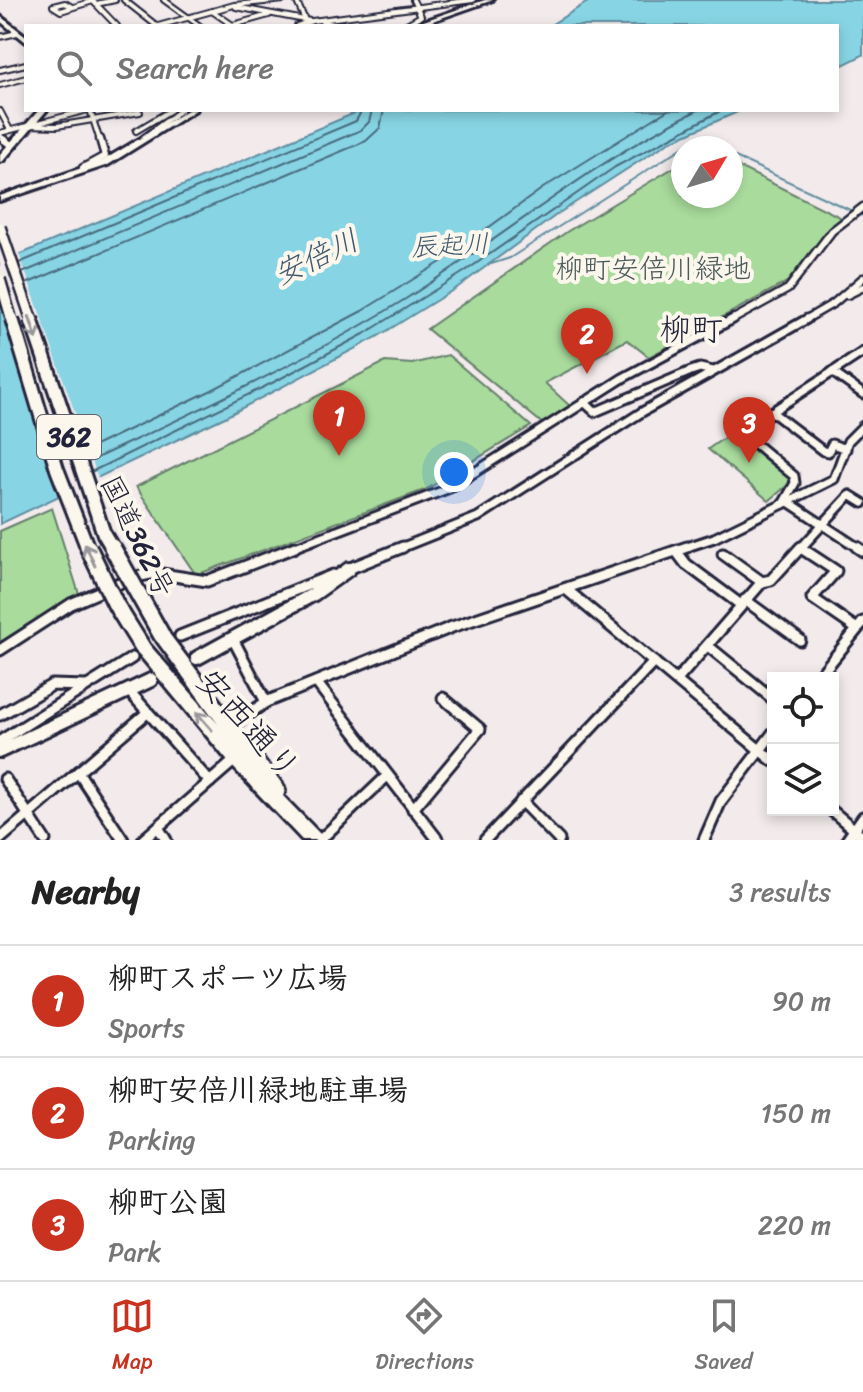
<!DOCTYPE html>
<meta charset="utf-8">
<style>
:root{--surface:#fff;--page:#f6f6f6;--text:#222;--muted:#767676;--line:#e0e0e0;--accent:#c8321e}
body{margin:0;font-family:Sriracha,"Klee One",sans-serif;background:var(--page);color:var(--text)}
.controls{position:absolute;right:24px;bottom:24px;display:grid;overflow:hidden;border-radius:0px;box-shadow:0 4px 12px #0003}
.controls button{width:72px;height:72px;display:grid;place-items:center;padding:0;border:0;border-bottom:2px solid var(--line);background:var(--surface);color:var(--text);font:40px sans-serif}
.compass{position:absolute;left:671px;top:136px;width:72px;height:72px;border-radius:50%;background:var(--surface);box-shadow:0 4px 12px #0003;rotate:52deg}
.you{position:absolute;left:454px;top:472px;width:28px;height:28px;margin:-20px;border:6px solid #fff;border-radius:50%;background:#1a73e8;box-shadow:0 0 0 12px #1a73e833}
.badge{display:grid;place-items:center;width:52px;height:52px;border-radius:50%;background:var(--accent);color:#fff;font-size:26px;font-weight:700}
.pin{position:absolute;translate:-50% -66px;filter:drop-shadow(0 2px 4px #0008)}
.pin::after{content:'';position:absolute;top:42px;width:28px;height:24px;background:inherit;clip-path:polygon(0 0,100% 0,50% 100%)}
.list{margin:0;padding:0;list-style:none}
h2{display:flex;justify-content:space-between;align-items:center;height:104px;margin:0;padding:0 32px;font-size:34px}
h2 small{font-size:26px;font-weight:400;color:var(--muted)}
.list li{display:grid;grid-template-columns:52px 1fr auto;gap:24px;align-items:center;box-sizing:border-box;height:112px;padding:0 32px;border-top:2px solid var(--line)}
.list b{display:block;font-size:30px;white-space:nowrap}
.list p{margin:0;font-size:26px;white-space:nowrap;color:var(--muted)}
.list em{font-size:26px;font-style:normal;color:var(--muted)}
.icon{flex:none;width:44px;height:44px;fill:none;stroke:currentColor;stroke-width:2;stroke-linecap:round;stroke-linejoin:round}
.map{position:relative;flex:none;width:863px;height:840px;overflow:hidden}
.search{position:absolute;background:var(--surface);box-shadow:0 4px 12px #0003;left:24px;right:24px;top:24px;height:88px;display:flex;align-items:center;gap:20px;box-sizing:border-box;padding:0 28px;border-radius:0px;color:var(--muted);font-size:30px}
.sheet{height:440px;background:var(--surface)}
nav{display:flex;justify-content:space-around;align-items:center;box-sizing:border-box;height:112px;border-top:2px solid var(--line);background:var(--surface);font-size:22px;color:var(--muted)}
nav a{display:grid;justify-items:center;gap:4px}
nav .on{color:var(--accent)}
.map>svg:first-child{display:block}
.green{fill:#a8db9c;stroke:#657e6c;stroke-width:2}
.water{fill:#87d5e4;stroke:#5f8da0;stroke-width:2}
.pier{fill:#f2eaeb}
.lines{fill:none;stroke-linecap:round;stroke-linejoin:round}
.shore{stroke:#4a6a7f;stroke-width:2}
.stream{stroke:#5f8da0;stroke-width:2}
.secondary-tunnel{stroke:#c8c2c8;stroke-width:12;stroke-dasharray:12 6;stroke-linecap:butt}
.street-far3-casing{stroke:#22223b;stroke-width:8}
.street-far2-casing{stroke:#22223b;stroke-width:11}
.street-far1-casing{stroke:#22223b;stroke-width:13}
.street-casing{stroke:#22223b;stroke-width:15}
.secondary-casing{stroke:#22223b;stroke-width:18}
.primary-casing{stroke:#22223b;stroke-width:6}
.highway-casing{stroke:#22223b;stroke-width:6}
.street-far3{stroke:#fbf7ec;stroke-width:4}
.street-far2{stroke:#fbf7ec;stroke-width:6}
.street-far1{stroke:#fbf7ec;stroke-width:7}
.street{stroke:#fbf7ec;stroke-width:9}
.secondary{stroke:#fbf7ec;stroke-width:12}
.primary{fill:#fbf7ec;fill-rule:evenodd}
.highway{fill:#fbf7ec;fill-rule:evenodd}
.highway-bridge-far2-casing{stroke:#22223b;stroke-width:14;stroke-linecap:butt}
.highway-bridge-far1-casing{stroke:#22223b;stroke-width:18;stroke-linecap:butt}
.highway-bridge-casing{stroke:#22223b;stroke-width:21;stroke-linecap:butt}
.highway-bridge-far2{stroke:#fbf7ec;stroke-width:9}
.highway-bridge-far1{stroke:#fbf7ec;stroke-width:12}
.highway-bridge{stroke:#fbf7ec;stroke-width:15}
.oneway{stroke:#99979c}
.labels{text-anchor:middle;stroke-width:8;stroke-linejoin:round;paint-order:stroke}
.far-water-label{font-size:26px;font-style:italic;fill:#40586e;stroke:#fbf7ec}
.shield{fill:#fbf7ec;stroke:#636270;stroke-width:2}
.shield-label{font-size:26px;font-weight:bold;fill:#22223b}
.park-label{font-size:28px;fill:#4a5a58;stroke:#fbf7ec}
.street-label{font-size:28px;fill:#22223b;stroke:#fbf7ec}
.water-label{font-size:30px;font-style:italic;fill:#40586e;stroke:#fbf7ec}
.quarter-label{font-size:32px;fill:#22223b;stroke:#fbf7ec}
.near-street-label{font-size:34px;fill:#22223b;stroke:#fbf7ec}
</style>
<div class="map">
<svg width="863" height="840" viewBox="0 0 863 840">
<rect width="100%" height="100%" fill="#f2eaeb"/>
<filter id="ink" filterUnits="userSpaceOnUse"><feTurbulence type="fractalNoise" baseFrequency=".0125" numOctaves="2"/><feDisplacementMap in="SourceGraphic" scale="16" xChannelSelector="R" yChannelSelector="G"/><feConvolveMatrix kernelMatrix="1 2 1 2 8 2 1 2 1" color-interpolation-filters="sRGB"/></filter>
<g filter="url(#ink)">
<g class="green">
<polygon points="683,162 683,196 731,196 731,163 842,218 825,234 787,282 649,357 627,340 545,383 570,406 543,424 427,329 568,231"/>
<polygon points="448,355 531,426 427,489 196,575 136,487 385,362 412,364"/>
<polygon points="734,431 790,477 791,482 769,501 708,449"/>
<polygon points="52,508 79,594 0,642 0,531"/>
</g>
<g class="water">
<polygon points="591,0 863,0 863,55 837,68 837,26 549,26"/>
<polygon points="362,110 742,110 669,142 559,213 458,287 377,337 225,417 0,524 0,263"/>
</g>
<polygon class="pier" points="18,251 99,481 60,500 0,303 0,258"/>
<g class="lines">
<g class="shore">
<polyline points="19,263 356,121 362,110"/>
<polyline points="22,273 361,130 369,122 372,110"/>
<polyline points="26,284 366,141 380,128 384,110"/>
<polyline points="84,451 212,390 362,311 441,262 543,188 668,110"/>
<path d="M 88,462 C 196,411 306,361 407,298 C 505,236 593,161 698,110"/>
<polyline points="91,472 274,382 364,334 464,272 615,167 722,110"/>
</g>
<g class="stream">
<polyline points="731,155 863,216"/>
<polyline points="488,265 510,258 688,144 694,141 716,148"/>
</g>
<polyline class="secondary-tunnel" points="161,675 197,658"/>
<defs>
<g id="street-far3">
<polyline points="92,0 117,26"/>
<polyline points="124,0 157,26"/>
<polyline points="164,0 200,26"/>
<polyline points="296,0 305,20"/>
<polyline points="96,4 115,0"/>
<polyline points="72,7 65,3 53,6 61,11 93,1"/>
<polyline points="236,7 310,21"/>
<polyline points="212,11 234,26"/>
<polyline points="322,22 346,26"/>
<polyline points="233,25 269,15"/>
<polyline points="158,26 234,5 284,0"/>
<polyline points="297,26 312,21 473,0"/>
<polyline points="403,26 421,16 413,0"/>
<polyline points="0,37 17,33"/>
<polyline points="0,70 26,64"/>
<polyline points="0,85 26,78"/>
<polyline points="90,110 100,141"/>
<polyline points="0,111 10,130"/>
<polyline points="29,125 57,126 140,112"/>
<polyline points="136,131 171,110"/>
<polyline points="0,133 88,110"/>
<polyline points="0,135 4,141"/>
<polyline points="144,137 181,110"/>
</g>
<g id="street-far2">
<polyline points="3,139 11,145"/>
<polyline points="83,168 105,156 100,139"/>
<polyline points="847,295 863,287"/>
<polyline points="730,321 788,289 832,231 863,207"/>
<polyline points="803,321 834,303 863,278"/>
</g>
<g id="street-far1">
<polyline points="863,352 741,432 794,476 795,483 783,504 834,479 848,441 863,426"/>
<polyline points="832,372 863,394"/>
<polyline points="584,402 595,412 691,371 700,368 713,371"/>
<polyline points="772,412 823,451 828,452 832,444 846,449"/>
<polyline points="787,501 860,549"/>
<polyline points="290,549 450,488 623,378 733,319"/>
<polyline points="398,549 478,517 642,412 807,319"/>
<polyline points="681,549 714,538 783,504"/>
<polyline points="800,549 850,495 863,503"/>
</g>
<g id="street">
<polyline points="857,547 863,551"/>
<polyline points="801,548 836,571 812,598 857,629"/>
<polyline points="677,552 686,564 741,605"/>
<polyline points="723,554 762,582"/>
<polyline points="348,569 403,547"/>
<polyline points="567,590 773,761"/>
<polyline points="745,600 800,640"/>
<polyline points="180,636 333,575"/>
<polyline points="233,639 266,702"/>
<polyline points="708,646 773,699"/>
<polyline points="0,650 71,604 131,578 155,573 207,581 295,547"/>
<polyline points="818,678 863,622"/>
<polyline points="677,680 762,582 771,580 801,547"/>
<polyline points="316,682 438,840"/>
<polyline points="129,691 210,782"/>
<polyline points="0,715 52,685 86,686"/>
<polyline points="230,727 266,702 452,627 687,547"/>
<polyline points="0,741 132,658"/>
<polyline points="78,772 123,840"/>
<polyline points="5,779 45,840"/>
<polyline points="521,801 559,840"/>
<polyline points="413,809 480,729 443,698"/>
<polyline points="831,810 863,837"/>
<polyline points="158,827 166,840"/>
<polyline points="0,839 147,713"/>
<polyline points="143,840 235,760"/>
<polyline points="320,840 387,776"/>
<polyline points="485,840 654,662"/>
<polyline points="704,840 721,801 773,733"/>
<polyline points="847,840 863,817"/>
</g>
<g id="secondary">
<polyline points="197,658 314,594 349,569"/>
<polyline points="0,751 151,680"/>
</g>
<g id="primary">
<polygon points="485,0 493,0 418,26 409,26"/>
<polygon points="188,110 196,110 108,165 0,201 0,196 102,161"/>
</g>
<g id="highway">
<polygon points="0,16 26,36 26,42 0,21"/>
<polygon points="39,110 47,110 3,161 0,162 0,154"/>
<polygon points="162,629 167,631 283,785 285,791 283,796 320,834 323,840 302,840 231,765 137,652 135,647 137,642 142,640 147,642 218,724 157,641 155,636 157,631"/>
</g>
</defs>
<use href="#street-far3" class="street-far3-casing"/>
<use href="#street-far2" class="street-far2-casing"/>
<use href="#street-far1" class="street-far1-casing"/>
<use href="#street" class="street-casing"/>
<use href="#secondary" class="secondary-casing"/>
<use href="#primary" class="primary-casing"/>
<use href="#highway" class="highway-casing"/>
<use href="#street-far3" class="street-far3"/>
<use href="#street-far2" class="street-far2"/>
<use href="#street-far1" class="street-far1"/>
<use href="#street" class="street"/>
<use href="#secondary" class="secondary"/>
<use href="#primary" class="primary"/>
<use href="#highway" class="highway"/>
<defs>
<g id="highway-bridge-far2">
<polyline points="0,227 32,321"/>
<polyline points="0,279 12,321"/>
</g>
<g id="highway-bridge-far1">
<polyline points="12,319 57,469 88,549"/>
<polyline points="31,319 104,534 113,549"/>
</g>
<g id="highway-bridge">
<polyline points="88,547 116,605 142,647"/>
<polyline points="112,547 162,636"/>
</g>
</defs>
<use href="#highway-bridge-far2" class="highway-bridge-far2-casing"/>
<use href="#highway-bridge-far1" class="highway-bridge-far1-casing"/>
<use href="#highway-bridge" class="highway-bridge-casing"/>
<use href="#highway-bridge-far2" class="highway-bridge-far2"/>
<use href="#highway-bridge-far1" class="highway-bridge-far1"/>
<use href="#highway-bridge" class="highway-bridge"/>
</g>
<defs><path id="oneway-shaft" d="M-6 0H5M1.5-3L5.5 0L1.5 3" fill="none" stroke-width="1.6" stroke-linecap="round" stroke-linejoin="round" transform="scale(2)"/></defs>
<g class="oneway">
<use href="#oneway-shaft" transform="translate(33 328) rotate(72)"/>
<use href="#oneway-shaft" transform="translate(90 555) rotate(-114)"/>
<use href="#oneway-shaft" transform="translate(204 721) rotate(-131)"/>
</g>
</g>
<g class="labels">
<g class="far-water-label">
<text transform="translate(450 245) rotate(-3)" y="9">辰起川</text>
</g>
<rect class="shield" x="37" y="415" width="64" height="44" rx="6"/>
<g class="shield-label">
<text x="69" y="446">362</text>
</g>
<g class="park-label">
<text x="653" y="278">柳町安倍川緑地</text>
</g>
<g class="street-label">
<text transform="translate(138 536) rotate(64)" y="10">国道362号</text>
</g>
<g class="water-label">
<text transform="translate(316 257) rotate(-25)" y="10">安倍川</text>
</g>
<g class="quarter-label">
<text x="691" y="340">柳町</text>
</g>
<g class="near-street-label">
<text transform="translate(249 724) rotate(48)" y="12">安西通り</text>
</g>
</g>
</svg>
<div class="controls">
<button><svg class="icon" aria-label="locate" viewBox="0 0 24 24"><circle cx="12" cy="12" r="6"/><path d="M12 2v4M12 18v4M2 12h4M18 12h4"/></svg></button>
<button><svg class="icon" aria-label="layers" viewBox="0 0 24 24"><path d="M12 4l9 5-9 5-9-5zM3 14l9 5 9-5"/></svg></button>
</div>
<svg class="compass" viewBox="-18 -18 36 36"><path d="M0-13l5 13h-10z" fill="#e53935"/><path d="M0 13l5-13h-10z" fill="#767676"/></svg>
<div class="you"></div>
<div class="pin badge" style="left:339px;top:456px">1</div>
<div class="pin badge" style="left:587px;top:374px">2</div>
<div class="pin badge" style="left:749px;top:463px">3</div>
<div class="search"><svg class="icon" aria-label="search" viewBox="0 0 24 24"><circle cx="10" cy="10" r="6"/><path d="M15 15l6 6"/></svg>Search here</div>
</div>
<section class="sheet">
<h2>Nearby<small>3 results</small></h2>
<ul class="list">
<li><span class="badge">1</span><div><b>柳町スポーツ広場</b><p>Sports</p></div><em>90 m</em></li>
<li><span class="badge">2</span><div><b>柳町安倍川緑地駐車場</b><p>Parking</p></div><em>150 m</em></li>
<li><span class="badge">3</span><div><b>柳町公園</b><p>Park</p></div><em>220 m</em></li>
</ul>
</section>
<nav>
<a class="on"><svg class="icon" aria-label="map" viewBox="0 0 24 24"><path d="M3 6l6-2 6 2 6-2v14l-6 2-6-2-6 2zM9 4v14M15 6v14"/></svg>Map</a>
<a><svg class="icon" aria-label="directions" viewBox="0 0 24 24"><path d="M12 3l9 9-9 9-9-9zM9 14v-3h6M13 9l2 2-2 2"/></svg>Directions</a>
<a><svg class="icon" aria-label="saved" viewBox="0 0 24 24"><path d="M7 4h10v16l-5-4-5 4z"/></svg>Saved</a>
</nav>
